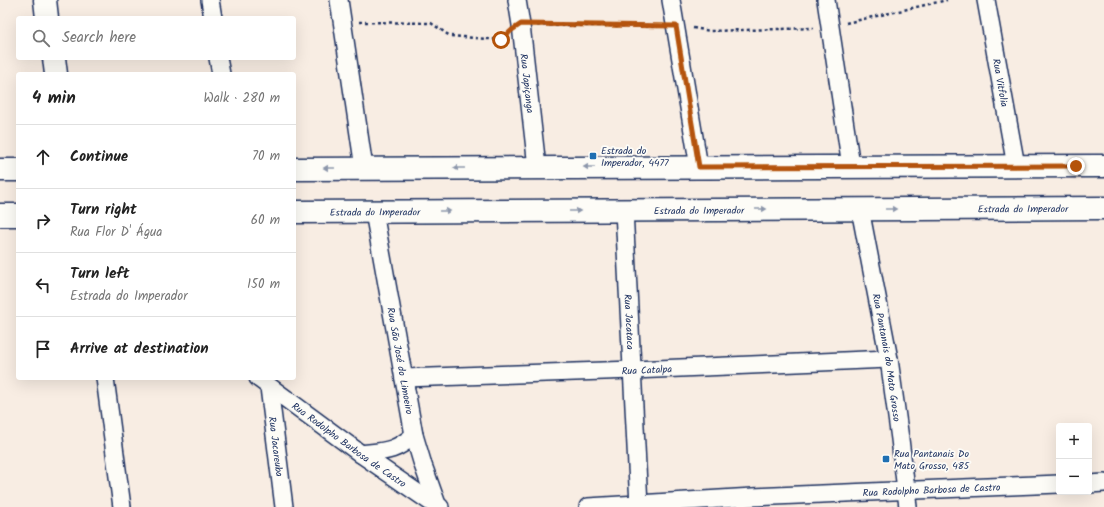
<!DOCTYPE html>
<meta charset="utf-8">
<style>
:root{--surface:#fff;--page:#f6f6f6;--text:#222;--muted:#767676;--line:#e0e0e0}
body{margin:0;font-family:Kalam,sans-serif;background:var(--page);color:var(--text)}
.controls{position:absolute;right:12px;bottom:12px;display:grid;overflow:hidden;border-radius:4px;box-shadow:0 4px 16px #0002}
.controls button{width:36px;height:36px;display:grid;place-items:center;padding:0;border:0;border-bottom:1px solid var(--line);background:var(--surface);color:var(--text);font:20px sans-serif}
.stop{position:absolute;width:12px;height:12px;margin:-9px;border:3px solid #b45309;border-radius:50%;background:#fff}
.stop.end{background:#b45309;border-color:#fff;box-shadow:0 1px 4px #0008}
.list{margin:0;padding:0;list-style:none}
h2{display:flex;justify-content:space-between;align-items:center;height:52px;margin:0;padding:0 16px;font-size:17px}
h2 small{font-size:13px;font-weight:400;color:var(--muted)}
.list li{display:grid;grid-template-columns:26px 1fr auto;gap:12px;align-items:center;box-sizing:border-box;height:64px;padding:0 16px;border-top:1px solid var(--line)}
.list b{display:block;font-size:15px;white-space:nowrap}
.list p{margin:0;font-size:13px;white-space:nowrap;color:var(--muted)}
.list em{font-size:13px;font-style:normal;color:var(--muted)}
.icon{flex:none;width:22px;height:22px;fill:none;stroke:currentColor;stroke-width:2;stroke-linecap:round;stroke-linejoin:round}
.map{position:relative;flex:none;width:1104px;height:507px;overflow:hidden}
.search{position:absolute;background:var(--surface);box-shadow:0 4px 16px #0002;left:16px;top:16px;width:280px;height:44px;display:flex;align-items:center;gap:10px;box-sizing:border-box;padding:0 14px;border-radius:4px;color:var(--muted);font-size:15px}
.panel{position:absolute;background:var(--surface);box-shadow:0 4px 16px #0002;left:16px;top:72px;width:280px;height:308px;border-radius:4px}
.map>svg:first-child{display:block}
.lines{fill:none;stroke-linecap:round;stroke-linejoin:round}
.street-casing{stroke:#1b2f5e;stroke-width:20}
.secondary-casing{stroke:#1b2f5e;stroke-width:25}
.path{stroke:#1b2f5e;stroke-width:2.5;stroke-dasharray:3 3;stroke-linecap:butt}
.street{stroke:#fdfcf7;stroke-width:17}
.secondary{stroke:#fdfcf7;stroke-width:22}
.oneway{fill:#8c96aa}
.route{stroke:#b45309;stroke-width:5}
.poi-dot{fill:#1f6fb2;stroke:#fdfcf7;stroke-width:1.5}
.labels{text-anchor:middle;stroke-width:3.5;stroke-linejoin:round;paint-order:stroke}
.street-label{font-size:10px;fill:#1b2f5e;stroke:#fdfcf7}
.poi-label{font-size:10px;fill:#1b2f5e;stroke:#fdfcf7;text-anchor:start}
</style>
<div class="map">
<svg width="1104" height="507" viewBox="0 0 1104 507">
<rect width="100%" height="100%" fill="#f8ede3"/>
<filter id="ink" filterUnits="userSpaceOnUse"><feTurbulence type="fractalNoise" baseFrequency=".025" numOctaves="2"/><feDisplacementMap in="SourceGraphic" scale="8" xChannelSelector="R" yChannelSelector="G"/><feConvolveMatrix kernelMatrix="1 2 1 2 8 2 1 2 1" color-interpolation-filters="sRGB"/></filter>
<g filter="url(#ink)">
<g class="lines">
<defs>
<g id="street">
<polyline points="210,0 213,18"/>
<polyline points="339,0 364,168"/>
<path id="s1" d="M 517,0 L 521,25 L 537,167"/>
<polyline points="671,0 699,167"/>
<polyline points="826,0 851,166"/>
<path id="s2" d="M 986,0 L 1016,166"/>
<polyline points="218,58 221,74"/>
<path id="s3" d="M 860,209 L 889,359 L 900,439 L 908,507"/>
<path id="s4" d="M 624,210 L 639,505"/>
<path id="s5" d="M 374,212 L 414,435 L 423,465 L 438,507"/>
<polyline points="105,378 122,507"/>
<path id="s6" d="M 258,378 L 361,454 L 438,507 L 440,507"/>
<path id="s7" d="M 404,378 L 633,370 L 889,359"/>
<path id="s8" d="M 269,387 L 284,507"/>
<path d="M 361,454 C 385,451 395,452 414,435"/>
<polyline points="1089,484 1104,483"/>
<path id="s9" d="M 588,507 L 753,497 L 1059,484"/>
</g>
<g id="secondary">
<polyline points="45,0 47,18"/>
<polyline points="54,58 56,74"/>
<polyline points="294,169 1104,166"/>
<polyline points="0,170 18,170"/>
<path id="s10" d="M 294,212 L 1104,208"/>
<polyline points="0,215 18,215"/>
</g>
</defs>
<use href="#street" class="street-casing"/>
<use href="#secondary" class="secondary-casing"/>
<g class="path">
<polyline points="359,22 431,23 450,36 501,40 506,36"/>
<polyline points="846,23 947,0"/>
<polyline points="537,25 658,26"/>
<polyline points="693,28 710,31 814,28"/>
</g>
<use href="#street" class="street"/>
<use href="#secondary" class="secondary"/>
</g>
<defs><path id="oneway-solid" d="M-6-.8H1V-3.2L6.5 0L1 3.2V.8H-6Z"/></defs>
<g class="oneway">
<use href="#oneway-solid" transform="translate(589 167) rotate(180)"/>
<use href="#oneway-solid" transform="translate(329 168) rotate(180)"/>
<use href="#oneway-solid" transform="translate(459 168) rotate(180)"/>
<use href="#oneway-solid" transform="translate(761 209)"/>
<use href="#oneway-solid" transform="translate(891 209)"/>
<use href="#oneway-solid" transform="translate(445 211)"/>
<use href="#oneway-solid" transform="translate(575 211)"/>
</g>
</g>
<g class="lines" filter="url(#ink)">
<polyline class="route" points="501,40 512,30 521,24 676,26 699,167 1076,166"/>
</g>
<g class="poi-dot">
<rect x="589" y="152" width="8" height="8" rx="2"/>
<rect x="882" y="455" width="8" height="8" rx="2"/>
</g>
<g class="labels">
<g class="street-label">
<text dy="4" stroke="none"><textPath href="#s2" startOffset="84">Rua Vitfolia</textPath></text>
<text dy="4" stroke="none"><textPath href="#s1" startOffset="84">Rua Japiçanga</textPath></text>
<text dy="4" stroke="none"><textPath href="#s10" startOffset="729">Estrada do Imperador</textPath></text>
<text dy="4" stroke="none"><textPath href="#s10" startOffset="405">Estrada do Imperador</textPath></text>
<text dy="4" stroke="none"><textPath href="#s10" startOffset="81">Estrada do Imperador</textPath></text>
<text dy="4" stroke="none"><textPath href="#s4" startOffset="112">Rua Jacataca</textPath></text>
<text dy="4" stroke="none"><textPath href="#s3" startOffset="151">Rua Pantanais do Mato Grosso</textPath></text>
<text dy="4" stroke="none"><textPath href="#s5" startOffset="151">Rua São José do Limoeiro</textPath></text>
<text dy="4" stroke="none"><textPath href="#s7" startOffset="243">Rua Catalpa</textPath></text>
<text dy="4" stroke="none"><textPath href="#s6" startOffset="113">Rua Rodolpho Barbosa de Castro</textPath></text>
<text dy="4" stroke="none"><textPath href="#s8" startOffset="60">Rua Jacareuba</textPath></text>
<text dy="4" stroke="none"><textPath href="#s9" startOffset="344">Rua Rodolpho Barbosa de Castro</textPath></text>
</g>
<g class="poi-label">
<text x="601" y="154">Estrada do<tspan x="601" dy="12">Imperador, 4477</tspan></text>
<text x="894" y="457">Rua Pantanais Do<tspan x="894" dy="12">Mato Grosso, 485</tspan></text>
</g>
</g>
</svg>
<div class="controls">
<button>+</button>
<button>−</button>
</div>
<div class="stop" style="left:501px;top:40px"></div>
<div class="stop end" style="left:1076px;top:166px"></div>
<div class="search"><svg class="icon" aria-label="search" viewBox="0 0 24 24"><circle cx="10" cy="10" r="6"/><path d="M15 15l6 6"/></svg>Search here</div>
<section class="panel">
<h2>4 min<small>Walk · 280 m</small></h2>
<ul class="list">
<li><svg class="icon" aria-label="ahead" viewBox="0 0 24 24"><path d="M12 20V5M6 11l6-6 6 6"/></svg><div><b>Continue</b></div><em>70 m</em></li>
<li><svg class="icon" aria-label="right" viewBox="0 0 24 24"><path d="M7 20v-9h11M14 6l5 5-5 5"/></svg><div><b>Turn right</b><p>Rua Flor D' Água</p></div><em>60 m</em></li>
<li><svg class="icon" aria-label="left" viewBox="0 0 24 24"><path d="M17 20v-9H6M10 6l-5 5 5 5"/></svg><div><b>Turn left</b><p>Estrada do Imperador</p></div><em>150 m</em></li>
<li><svg class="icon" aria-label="arrive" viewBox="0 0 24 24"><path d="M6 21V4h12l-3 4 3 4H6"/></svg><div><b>Arrive at destination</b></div></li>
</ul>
</section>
</div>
